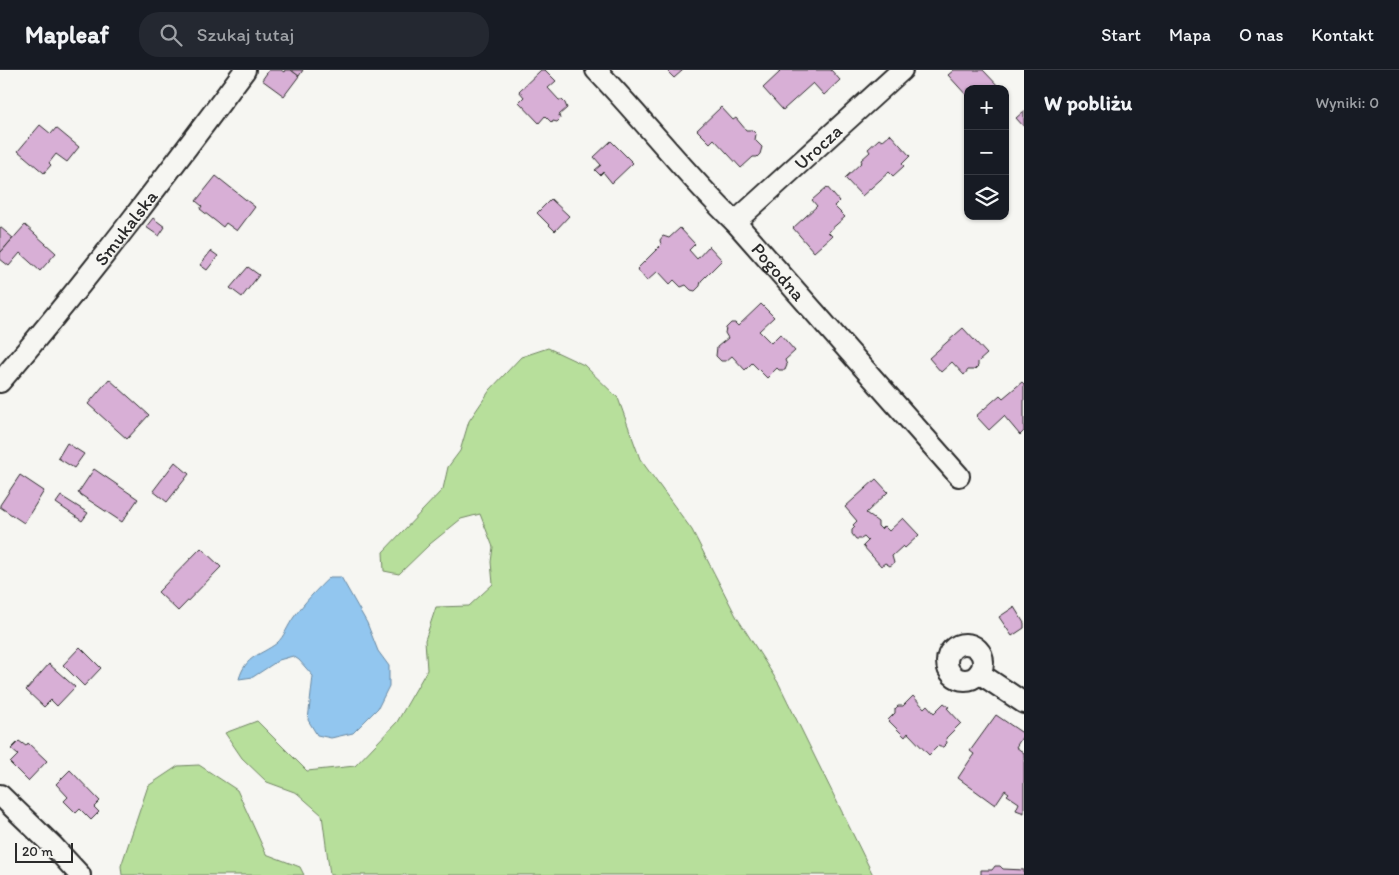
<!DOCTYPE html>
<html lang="pl">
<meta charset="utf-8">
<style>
:root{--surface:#171b24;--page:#242831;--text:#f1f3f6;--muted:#9ea1a6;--line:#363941}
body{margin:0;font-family:Itim,sans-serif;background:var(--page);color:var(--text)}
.controls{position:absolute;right:15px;top:15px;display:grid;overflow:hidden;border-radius:10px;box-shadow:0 1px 4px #0004}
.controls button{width:45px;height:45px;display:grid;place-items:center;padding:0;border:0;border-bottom:1px solid var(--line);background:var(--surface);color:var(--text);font:25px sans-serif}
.scale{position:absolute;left:15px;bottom:12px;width:58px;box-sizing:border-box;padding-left:5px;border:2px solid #2b2b2b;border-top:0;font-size:14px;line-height:18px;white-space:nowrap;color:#2b2b2b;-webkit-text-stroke:4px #f6f6f2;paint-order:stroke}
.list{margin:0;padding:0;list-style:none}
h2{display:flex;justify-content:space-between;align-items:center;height:65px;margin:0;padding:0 20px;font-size:21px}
h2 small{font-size:16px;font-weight:400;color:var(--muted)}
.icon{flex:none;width:28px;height:28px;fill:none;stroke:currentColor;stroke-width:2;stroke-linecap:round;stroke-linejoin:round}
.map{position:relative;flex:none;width:1024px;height:805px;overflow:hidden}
header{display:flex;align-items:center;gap:30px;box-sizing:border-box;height:70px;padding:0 25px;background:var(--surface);border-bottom:1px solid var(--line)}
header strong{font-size:24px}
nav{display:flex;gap:28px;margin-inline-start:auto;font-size:18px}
.search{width:350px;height:45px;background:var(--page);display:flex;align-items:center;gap:12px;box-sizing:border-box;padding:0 18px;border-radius:20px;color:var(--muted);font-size:19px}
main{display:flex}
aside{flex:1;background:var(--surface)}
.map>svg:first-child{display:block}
.green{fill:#b7df9b;stroke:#718563}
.water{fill:#92c6ef;stroke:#6988a1}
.building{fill:#d8afd6;stroke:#2b2b2b}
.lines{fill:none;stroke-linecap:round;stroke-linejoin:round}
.minor-casing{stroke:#2b2b2b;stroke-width:24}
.minor{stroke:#f6f6f2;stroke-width:20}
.labels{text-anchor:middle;stroke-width:5;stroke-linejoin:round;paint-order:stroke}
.street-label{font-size:19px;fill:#2b2b2b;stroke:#f6f6f2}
</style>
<header>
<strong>Mapleaf</strong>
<div class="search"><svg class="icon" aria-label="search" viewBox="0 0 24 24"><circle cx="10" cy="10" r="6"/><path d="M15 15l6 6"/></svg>Szukaj tutaj</div>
<nav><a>Start</a><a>Mapa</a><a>O nas</a><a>Kontakt</a></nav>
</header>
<main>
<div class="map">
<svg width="1024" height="805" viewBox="0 0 1024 805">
<rect width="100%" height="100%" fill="#f6f6f2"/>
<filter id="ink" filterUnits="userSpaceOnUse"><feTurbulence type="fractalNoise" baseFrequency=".02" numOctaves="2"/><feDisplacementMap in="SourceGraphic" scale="10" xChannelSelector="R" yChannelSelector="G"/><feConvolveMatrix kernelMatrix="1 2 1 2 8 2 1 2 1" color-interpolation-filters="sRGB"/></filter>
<g filter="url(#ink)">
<g class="green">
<polygon points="548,278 584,295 618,328 640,389 692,460 736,546 779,614 873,805 330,805 322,745 297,723 267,712 242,688 225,663 257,651 307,701 355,696 397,652 427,600 425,570 436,537 469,536 493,514 491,492 493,477 480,444 461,449 430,474 399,504 384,501 383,482 443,419 448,397 460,381 469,351 490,320 521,287"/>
<polygon points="199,695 237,720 266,784 300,797 304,805 122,805 121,796 148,716 178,696"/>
</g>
<path class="water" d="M 330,507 L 341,507 L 367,553 L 378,581 L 389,596 L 389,616 L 378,638 L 353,663 L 331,668 L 317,665 L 308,650 L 313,606 L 299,590 L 293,586 L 279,590 L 253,607 L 239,609 C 246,585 260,586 277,573 C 284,567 288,555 294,547 C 304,533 317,519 330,507 Z"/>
<g class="building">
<polygon points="269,0 281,0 284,2 285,0 291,0 299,6 284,26 262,10"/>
<polygon points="291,0 303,0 299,6"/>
<polygon points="541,0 545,0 556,11 548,18 559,30 562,30 565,33 567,38 559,45 560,49 557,52 553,51 552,53 545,46 539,53 519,32 524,27 519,21"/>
<polygon points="666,0 683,0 674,8"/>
<polygon points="778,0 831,0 840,10 824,25 813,13 783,40 763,18 780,2"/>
<polygon points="954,0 983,0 1001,19 968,19 968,27 948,5"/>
<polygon points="721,37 733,50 736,48 746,60 752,60 756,64 755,70 762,77 760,84 757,87 753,87 741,98 714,69 710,73 697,60"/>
<polygon points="1024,41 1024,57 1016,48"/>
<polygon points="40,55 51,64 56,58 79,77 67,92 56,84 49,93 51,95 44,103 18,81"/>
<polygon points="890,64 910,86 902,94 904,96 893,106 889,102 862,126 845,108 862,92 861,90 870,82 868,79 879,69 882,71"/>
<polygon points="611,71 633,93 612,113 603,102 600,105 595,100 601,95 594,87"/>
<polygon points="216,106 255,137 237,161 226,153 223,157 200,139 202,136 196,131"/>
<polygon points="827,117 839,131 834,136 845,147 828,162 832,166 814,182 793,158 817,136 812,130"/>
<polygon points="551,129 569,146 555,161 537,143"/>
<polygon points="153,148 165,157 159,166 146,157"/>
<polygon points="25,155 56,183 40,201 20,183 9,196 0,189 0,183"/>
<polygon points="0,157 13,168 0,183"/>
<polygon points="680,158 695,174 689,180 697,189 709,176 722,190 701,211 700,216 695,221 691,220 686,215 681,217 674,210 670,214 658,201 647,211 637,199 661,175 660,170 663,166 669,168"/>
<polygon points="211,181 218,186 207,200 200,195"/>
<polygon points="248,197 259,205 242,227 230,218"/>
<polygon points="761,234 774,247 759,261 771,273 780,264 795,281 785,290 787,295 785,300 779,300 777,298 767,308 752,293 745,300 732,286 726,291 721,291 716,286 717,277 728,268 725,263 726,258 731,253 735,253 738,256"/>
<polygon points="963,258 987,284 978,292 978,296 974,300 968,300 964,305 952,292 941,302 929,288"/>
<polygon points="109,309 149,345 127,369 88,334"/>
<polygon points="1022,312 1024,314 1024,361 1020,365 1004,346 989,360 976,346 1000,325 1003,328"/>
<polygon points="67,373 84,384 74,398 58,388"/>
<polygon points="175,392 189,404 167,432 153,421"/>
<polygon points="94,399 138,429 122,452 78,423"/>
<polygon points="20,405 44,421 24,453 0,437 0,435"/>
<polygon points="876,409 888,422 866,443 878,452 878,456 881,459 884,456 889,461 903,448 919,465 905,478 903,476 892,486 894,493 890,496 885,493 881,496 863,476 868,471 864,467 861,469 856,469 852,464 852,460 855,457 853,455 857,451 845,437"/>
<polygon points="61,426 88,443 82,451 56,433"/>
<polygon points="201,478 221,497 178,541 158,522"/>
<polygon points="1014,537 1024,553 1024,558 1012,566 999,547"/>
<polygon points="80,577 101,598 84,616 63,595"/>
<polygon points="49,594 75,617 57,636 51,630 44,637 26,620"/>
<polygon points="913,626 924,638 927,635 934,643 944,633 949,637 947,638 961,653 946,668 947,673 943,677 940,677 938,676 929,685 908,663 905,667 888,650 895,643 895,639 898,636 903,636"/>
<polygon points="996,645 1024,664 1016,677 1024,683 1024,743 1016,740 1019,733 1007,725 1009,723 1005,720 995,735 958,708 974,684 970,681"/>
<polygon points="19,671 26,676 28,673 47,691 28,711 10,693 18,685 11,679"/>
<polygon points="70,700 100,731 94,737 99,742 91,750 80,739 76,743 64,731 68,727 56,714"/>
<polygon points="995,796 1000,796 1003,799 1024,800 1024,805 981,805 981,800 992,800"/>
</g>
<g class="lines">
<defs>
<g id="minor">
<path id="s1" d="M 596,0 C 644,50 686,105 735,152 L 959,406"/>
<path id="s2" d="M 735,152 L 902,0"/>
<path id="s3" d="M 0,312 C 86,212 166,106 245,0"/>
<circle cx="965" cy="592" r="18"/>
<polyline points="979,603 1024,633"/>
<polyline points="0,725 54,777 80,805"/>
</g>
</defs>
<use href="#minor" class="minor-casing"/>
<use href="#minor" class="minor"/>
</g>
</g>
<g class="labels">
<g class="street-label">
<text dy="7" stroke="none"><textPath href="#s2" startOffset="112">Urocza</textPath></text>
<text dy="7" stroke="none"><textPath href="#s3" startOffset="199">Smukalska</textPath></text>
<text dy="7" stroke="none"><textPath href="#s1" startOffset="272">Pogodna</textPath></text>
</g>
</g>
</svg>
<div class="controls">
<button>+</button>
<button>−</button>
<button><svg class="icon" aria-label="layers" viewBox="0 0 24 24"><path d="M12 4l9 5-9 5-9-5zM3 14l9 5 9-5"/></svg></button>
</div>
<div class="scale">20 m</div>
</div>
<aside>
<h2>W pobliżu<small>Wyniki: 0</small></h2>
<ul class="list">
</ul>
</aside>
</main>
